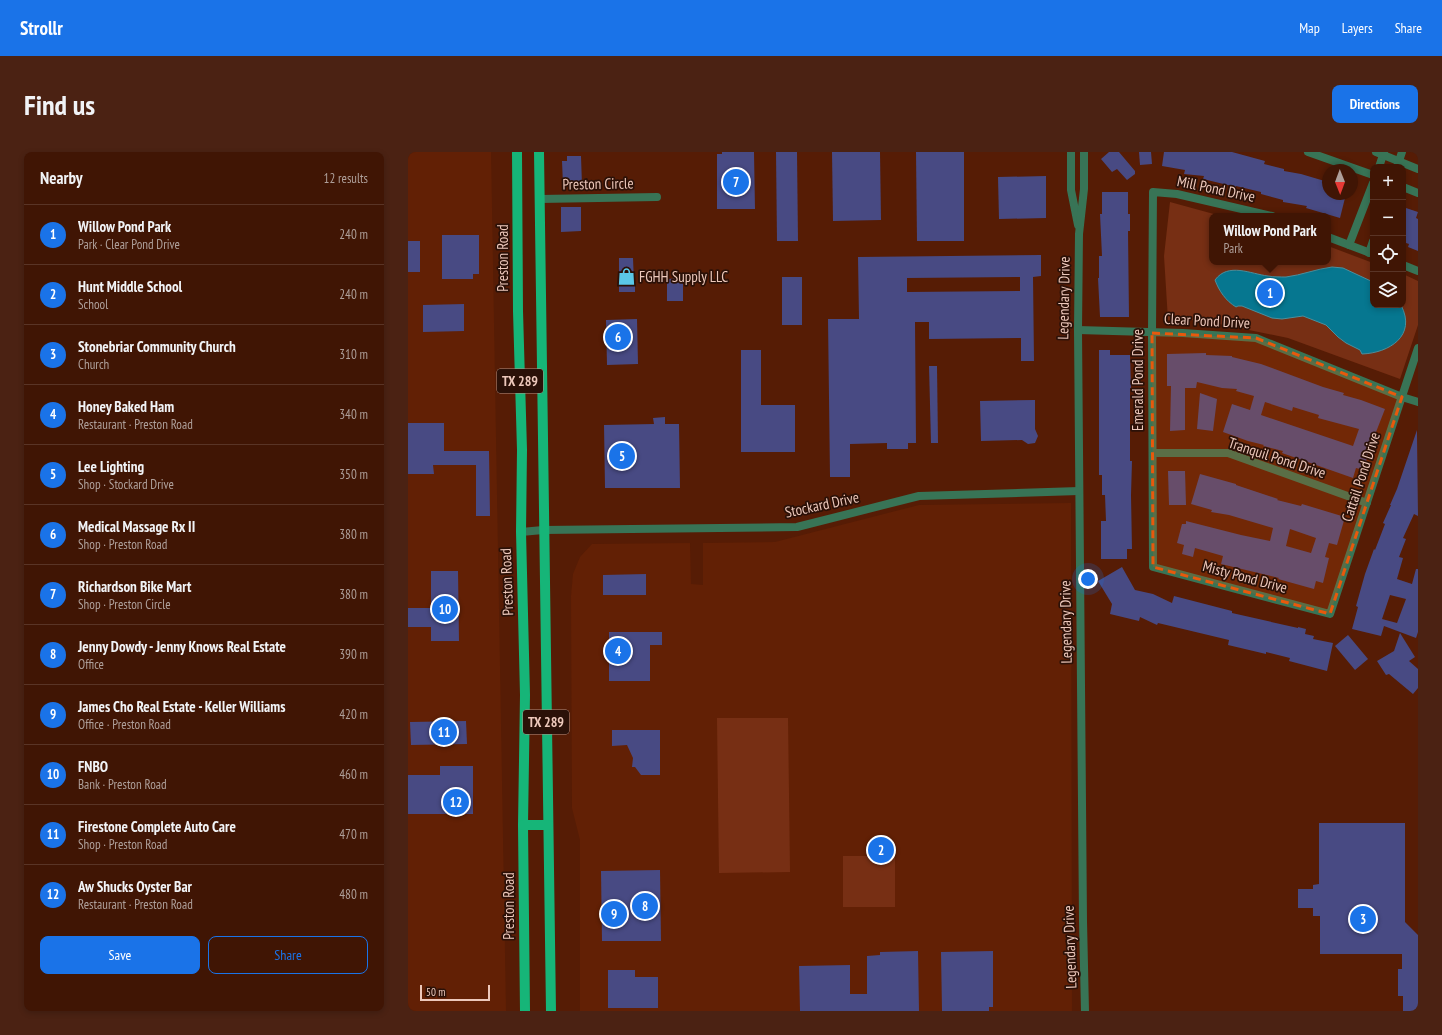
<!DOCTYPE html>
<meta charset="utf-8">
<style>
:root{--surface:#401504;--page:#4b2213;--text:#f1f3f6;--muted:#ae9f9a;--line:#593426;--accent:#1a73e8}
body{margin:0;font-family:"PT Sans Narrow",sans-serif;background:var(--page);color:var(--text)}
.controls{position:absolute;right:12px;top:12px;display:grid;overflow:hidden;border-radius:8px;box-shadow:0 2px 6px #0003}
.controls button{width:36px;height:36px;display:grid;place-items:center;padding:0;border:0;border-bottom:1px solid var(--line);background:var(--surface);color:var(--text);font:20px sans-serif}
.compass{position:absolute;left:914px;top:12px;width:36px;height:36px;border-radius:50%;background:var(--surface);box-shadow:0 2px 6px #0003;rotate:179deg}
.scale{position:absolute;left:12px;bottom:10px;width:70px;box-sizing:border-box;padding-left:4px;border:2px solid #edc8bb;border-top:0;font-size:11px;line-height:14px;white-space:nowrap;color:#edc8bb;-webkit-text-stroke:3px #2b1108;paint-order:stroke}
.you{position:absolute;left:680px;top:427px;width:14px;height:14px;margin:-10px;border:3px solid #fff;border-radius:50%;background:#1a73e8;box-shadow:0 0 0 6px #1a73e833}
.badge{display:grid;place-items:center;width:26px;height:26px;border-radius:50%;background:var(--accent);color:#fff;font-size:13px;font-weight:700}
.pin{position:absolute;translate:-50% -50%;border:2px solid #fff;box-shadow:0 1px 4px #0006}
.popup{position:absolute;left:801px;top:61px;width:122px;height:52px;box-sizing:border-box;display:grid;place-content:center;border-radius:8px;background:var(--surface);filter:drop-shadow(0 1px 3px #0005);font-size:13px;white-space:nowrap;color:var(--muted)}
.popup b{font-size:15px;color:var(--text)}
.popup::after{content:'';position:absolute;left:50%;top:100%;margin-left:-8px;border:8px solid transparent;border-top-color:var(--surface)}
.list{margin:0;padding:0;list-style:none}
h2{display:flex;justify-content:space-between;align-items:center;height:52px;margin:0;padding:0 16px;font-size:17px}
h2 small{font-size:13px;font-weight:400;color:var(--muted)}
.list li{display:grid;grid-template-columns:26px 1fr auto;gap:12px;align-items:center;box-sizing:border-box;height:60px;padding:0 16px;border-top:1px solid var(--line)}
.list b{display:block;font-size:15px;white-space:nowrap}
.list p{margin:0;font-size:13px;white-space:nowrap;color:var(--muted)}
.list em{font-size:13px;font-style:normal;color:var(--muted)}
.actions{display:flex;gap:8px;padding:12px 16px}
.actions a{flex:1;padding:9px 0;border:1px solid var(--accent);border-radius:8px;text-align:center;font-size:14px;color:var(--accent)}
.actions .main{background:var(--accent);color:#fff}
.icon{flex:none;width:22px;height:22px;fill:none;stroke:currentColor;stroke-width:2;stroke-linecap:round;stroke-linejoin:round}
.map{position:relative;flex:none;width:1010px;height:859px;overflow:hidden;border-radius:8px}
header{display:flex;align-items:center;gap:24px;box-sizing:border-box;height:56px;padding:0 20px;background:var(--accent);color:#fff}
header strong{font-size:19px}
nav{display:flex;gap:22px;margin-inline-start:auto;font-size:14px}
.intro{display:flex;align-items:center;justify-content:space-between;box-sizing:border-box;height:96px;padding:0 24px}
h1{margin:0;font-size:28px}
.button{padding:10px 18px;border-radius:8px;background:var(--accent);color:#fff;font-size:14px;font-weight:700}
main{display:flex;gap:24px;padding:0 24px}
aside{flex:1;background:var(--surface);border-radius:8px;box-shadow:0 2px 6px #0003}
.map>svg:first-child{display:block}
.built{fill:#622005}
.green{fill:#772f14}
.water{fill:#067790;stroke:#4b8f9d}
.building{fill:#484a83;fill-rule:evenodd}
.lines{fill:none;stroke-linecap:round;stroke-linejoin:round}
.minor{stroke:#387456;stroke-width:8}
.tertiary{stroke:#387456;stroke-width:8}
.primary{stroke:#16b578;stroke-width:10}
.marked{fill:#e8590c;fill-opacity:0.2;stroke:#e8590c;stroke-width:3;stroke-dasharray:8 5;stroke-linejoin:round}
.labels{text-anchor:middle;stroke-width:3.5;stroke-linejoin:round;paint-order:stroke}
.shield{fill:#2b1108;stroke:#b39185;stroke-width:1}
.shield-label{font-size:14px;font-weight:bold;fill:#edc8bb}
.street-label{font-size:15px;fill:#edc8bb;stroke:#2b1108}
.poi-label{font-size:15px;fill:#edc8bb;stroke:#2b1108;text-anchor:start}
</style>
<header>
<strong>Strollr</strong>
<nav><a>Map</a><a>Layers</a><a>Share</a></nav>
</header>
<div class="intro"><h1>Find us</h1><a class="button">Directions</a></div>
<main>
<aside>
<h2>Nearby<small>12 results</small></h2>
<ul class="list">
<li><span class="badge">1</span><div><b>Willow Pond Park</b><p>Park · Clear Pond Drive</p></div><em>240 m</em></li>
<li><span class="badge">2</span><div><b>Hunt Middle School</b><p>School</p></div><em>240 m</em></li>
<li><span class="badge">3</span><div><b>Stonebriar Community Church</b><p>Church</p></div><em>310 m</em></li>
<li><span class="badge">4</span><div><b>Honey Baked Ham</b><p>Restaurant · Preston Road</p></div><em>340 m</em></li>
<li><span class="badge">5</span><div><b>Lee Lighting</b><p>Shop · Stockard Drive</p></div><em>350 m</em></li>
<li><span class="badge">6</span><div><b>Medical Massage Rx II</b><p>Shop · Preston Road</p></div><em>380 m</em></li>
<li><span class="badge">7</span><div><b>Richardson Bike Mart</b><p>Shop · Preston Circle</p></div><em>380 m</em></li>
<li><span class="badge">8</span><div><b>Jenny Dowdy - Jenny Knows Real Estate</b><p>Office</p></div><em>390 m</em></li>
<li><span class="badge">9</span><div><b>James Cho Real Estate - Keller Williams</b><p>Office · Preston Road</p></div><em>420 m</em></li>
<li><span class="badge">10</span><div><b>FNBO</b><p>Bank · Preston Road</p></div><em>460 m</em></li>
<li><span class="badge">11</span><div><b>Firestone Complete Auto Care</b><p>Shop · Preston Road</p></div><em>470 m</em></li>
<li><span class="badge">12</span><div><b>Aw Shucks Oyster Bar</b><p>Restaurant · Preston Road</p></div><em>480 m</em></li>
</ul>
<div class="actions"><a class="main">Save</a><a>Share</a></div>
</aside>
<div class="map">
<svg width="1010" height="859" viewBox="0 0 1010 859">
<rect width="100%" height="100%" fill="#561c05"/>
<g class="built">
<polygon points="0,0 83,0 98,859 0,859"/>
<polygon points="663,351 664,859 172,859 172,688 164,656 163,444 165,422 172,405 184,392 282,391 283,432 295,433 295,391 367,390 511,353"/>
</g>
<g class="green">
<polygon points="762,50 813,64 804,64 804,110 920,110 920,94 965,111 965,153 995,153 995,122 1010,129 1010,173 992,227 880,186 792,168 760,168 756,104"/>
<polygon points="309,566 380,566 382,720 311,721"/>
<rect x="435" y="704" width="52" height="51"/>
</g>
<path class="water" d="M 924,115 L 935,116 L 965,130 L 965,153 L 993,153 C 1009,184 981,201 954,202 L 952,198 L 938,191 L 930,185 L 918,173 L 895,164 L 874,167 L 864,166 L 834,154 L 830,154 L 828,155 C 818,149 811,139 807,128 C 820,110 843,122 860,124 C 865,125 873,125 878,125 C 894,123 908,117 924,115 Z"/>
<g class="building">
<polygon points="314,0 346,0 347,57 309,57 309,2 314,2"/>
<polygon points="368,0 389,0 390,89 369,89"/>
<polygon points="424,0 472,0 473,68 425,69"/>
<polygon points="508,0 556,0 556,89 509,89"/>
<polygon points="701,0 711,0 727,19 727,22 719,28 709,17 704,20 693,7"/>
<polygon points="731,0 743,0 744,12 732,13"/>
<polygon points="756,0 824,0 857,9 856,12 876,17 876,19 893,22 920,30 920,42 938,42 932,66 898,56 899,54 875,50 875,48 853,42 853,40 828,34 828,35 795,27 796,24 776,22 777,18 754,14"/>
<polygon points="159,4 173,4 174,33 155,33 154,9 159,9"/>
<polygon points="638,24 638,66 591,67 590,25"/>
<polygon points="694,40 720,40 720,62 722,62 722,79 720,79 721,165 692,165 690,126 691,126 691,104 694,104 692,62 694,62"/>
<polygon points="153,55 173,55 173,79 153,80"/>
<polygon points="995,55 1010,60 1008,66 1010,67 1010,99 1000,95 1001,92 995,90"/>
<polygon points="34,83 71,83 71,122 65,122 65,127 34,127"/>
<rect x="0" y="89" width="12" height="31"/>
<path d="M 633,103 L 633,124 L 625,125 L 626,209 L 613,209 L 613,186 L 521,187 L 521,170 L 507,170 L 508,291 L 500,291 L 500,297 L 479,297 L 479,291 L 442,292 L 442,325 L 422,325 L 420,167 L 451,167 L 450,105 ZM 612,125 L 612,139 L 499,140 L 499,126 Z"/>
<polygon points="211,106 225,106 226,131 227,131 227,140 211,140"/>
<rect x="374" y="125" width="20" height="48"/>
<polygon points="275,126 275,149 259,149 259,127"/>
<polygon points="56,152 56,179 15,180 15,153"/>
<polygon points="229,167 230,212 199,213 198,168"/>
<polygon points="333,198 353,198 353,253 387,253 387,300 333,300"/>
<polygon points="691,198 702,198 702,203 722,203 723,236 722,236 722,309 724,309 723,343 724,397 719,397 719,407 693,407 693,369 698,369 697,343 694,343 694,323 691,323"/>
<path d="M 798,201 L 798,203 L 824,204 L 824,205 L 853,212 L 915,235 L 936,241 L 935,243 L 953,248 L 977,257 L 961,298 L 956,318 L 948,316 L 945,326 L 874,301 L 875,299 L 855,294 L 856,293 L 840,289 L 815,280 L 824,252 L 842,258 L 846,244 L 828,239 L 829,237 L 814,236 L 789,230 L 788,236 L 777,236 L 777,278 L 762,279 L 763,234 L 759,234 L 759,202 ZM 857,250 L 884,259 L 885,255 L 911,263 L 910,266 L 951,277 L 945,294 L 853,263 Z"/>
<polygon points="521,214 529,214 530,291 523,291"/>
<polygon points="792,241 809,247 805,279 789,277"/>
<polygon points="627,248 627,277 630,284 627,291 620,292 614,288 573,289 572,249"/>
<polygon points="257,265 257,272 271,272 272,336 197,336 196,273 246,272 245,266"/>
<polygon points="0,271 36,271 36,299 81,299 82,364 68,364 68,313 25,313 26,322 0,322"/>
<path d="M 1009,278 L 1010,364 L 1006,362 L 995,386 L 998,387 L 991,405 L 995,406 L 989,427 L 1004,432 L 1008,417 L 1010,417 L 1010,480 L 1008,486 L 976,474 L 973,484 L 944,477 L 950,455 L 948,454 L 957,422 L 966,397 L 967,398 L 977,372 L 975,371 L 983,353 L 982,353 L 989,337 ZM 982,443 L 998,447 L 989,471 L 974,467 Z"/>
<polygon points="760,319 777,319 778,353 761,353"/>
<path d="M 792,322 L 828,332 L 828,333 L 870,347 L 869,348 L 893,354 L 894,352 L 937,365 L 929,393 L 921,391 L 917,405 L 921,406 L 915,431 L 908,429 L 906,437 L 870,427 L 871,426 L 813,412 L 815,404 L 787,396 L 785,405 L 774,402 L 776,393 L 769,391 L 774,372 L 778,372 L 778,369 L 833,383 L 862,389 L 865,376 L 821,363 L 803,360 L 804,358 L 783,352 ZM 882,377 L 908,386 L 903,401 L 878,394 Z"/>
<polygon points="714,415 727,438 745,442 764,451 766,444 824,459 824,461 890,476 890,475 898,477 897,482 906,484 905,487 925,491 919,519 881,509 882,506 858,500 858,502 820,493 821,488 750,471 749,473 732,465 731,469 702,462 704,452 690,429"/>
<polygon points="23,419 50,419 51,489 23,489 23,475 0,475 0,456 23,456"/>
<polygon points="238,422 238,443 195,443 195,423"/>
<polygon points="201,480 254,480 254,493 242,493 242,529 201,529"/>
<polygon points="992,481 1007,505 1001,509 1010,517 1010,536 1005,542 981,522 978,523 969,509 986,499"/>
<polygon points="940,483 960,507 947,518 927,494"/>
<polygon points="58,569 59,592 3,593 2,570"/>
<polygon points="204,578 252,578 252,623 233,623 227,615 224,615 225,606 219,593 204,594"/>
<polygon points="32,614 65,614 65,662 0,662 0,623 32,623"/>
<polygon points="911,671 997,671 997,770 1010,783 1010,859 995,859 995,844 990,844 990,817 994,817 994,802 912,802 912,764 905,764 905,756 890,756 890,737 905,737 905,733 911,732"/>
<polygon points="252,718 253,789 194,789 193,719"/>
<polygon points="510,799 511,859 392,859 391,814 442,813 442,842 459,842 459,804 472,803 472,800"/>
<polygon points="585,799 585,855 581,855 581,859 534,859 533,800"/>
<polygon points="200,818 227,818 227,825 250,825 250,856 200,856"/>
</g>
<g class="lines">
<g class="minor">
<polyline points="971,15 976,0"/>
<polyline points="989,15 994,0"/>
<polyline points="132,47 249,45"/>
<polyline points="864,64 769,42 745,40 744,181 745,415 922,462 1010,196"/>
<polyline points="920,85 965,102"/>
<polyline points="941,93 965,31"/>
<polyline points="961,101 965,89"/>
<polyline points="995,113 1010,119"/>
<polyline points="670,178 775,181 848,186 994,245 1010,250"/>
<polyline points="745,301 820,301 959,351"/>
</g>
<g class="tertiary">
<polyline points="663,0 663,38 670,73"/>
<polyline points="676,0 676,37 671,82 670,178 675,769 677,859"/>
<polyline points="900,0 965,23"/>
<polyline points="968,0 1010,17"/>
<polyline points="995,35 1010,41"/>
<polyline points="113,380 135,378 389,375 511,344 671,339"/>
</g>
<g class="primary">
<polyline points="109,0 110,159 114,298 113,380 117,543 115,673 117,859"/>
<polyline points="131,0 143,859"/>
<polyline points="115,673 140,673"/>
</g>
</g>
<path class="marked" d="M 744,181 L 848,186 L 994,245 L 922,462 L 745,415 Z"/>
<defs>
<symbol id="shop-bare" viewBox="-9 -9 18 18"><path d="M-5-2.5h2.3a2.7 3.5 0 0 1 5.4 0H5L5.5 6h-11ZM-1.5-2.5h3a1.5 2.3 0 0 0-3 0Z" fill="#5bc8e7" stroke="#2b1108" stroke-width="2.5" paint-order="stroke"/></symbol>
</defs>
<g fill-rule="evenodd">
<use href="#shop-bare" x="206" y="112" width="25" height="25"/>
</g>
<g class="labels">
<g class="shield">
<rect x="89" y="217" width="46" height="24" rx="3"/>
<rect x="115" y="558" width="46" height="24" rx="3"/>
</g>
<g class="shield-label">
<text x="112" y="234">TX 289</text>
<text x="138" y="575">TX 289</text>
</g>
<g class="street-label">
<text transform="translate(190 32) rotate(-1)" y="5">Preston Circle</text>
<text transform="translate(808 37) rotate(12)" y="5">Mill Pond Drive</text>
<text transform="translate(95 106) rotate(-90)" y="5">Preston Road</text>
<text transform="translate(656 146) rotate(-89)" y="5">Legendary Drive</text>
<text transform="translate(799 169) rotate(3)" y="5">Clear Pond Drive</text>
<text transform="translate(730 228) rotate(-90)" y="5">Emerald Pond Drive</text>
<text transform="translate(869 306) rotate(18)" y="5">Tranquil Pond Drive</text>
<text transform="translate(953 325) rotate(-72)" y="5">Cattail Pond Drive</text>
<text transform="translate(414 353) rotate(-12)" y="5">Stockard Drive</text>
<text transform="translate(837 425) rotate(15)" y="5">Misty Pond Drive</text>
<text transform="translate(99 430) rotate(-92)" y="5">Preston Road</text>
<text transform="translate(658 470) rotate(-91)" y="5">Legendary Drive</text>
<text transform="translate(101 754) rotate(-90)" y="5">Preston Road</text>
<text transform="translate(662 795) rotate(-92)" y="5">Legendary Drive</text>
</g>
<g class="poi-label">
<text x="231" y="130">FGHH Supply LLC</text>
</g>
</g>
</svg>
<div class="controls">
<button>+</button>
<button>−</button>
<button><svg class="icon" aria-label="locate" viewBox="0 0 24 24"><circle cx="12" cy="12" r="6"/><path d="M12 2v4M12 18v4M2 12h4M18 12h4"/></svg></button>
<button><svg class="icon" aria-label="layers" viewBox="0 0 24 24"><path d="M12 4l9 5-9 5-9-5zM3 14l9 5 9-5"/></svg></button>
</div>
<svg class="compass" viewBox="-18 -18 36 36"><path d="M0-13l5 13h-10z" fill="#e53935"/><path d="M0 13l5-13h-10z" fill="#ae9f9a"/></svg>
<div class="scale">50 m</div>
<div class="you"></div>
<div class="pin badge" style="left:862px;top:141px">1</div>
<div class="popup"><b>Willow Pond Park</b>Park</div>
<div class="pin badge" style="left:473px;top:698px">2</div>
<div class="pin badge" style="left:955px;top:767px">3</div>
<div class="pin badge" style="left:210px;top:499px">4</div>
<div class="pin badge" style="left:214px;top:304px">5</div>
<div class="pin badge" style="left:210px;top:185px">6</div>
<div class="pin badge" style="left:328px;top:30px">7</div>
<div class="pin badge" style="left:237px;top:754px">8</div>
<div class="pin badge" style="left:206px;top:762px">9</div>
<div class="pin badge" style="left:37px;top:457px">10</div>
<div class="pin badge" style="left:36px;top:580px">11</div>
<div class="pin badge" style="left:48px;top:650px">12</div>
</div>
</main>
